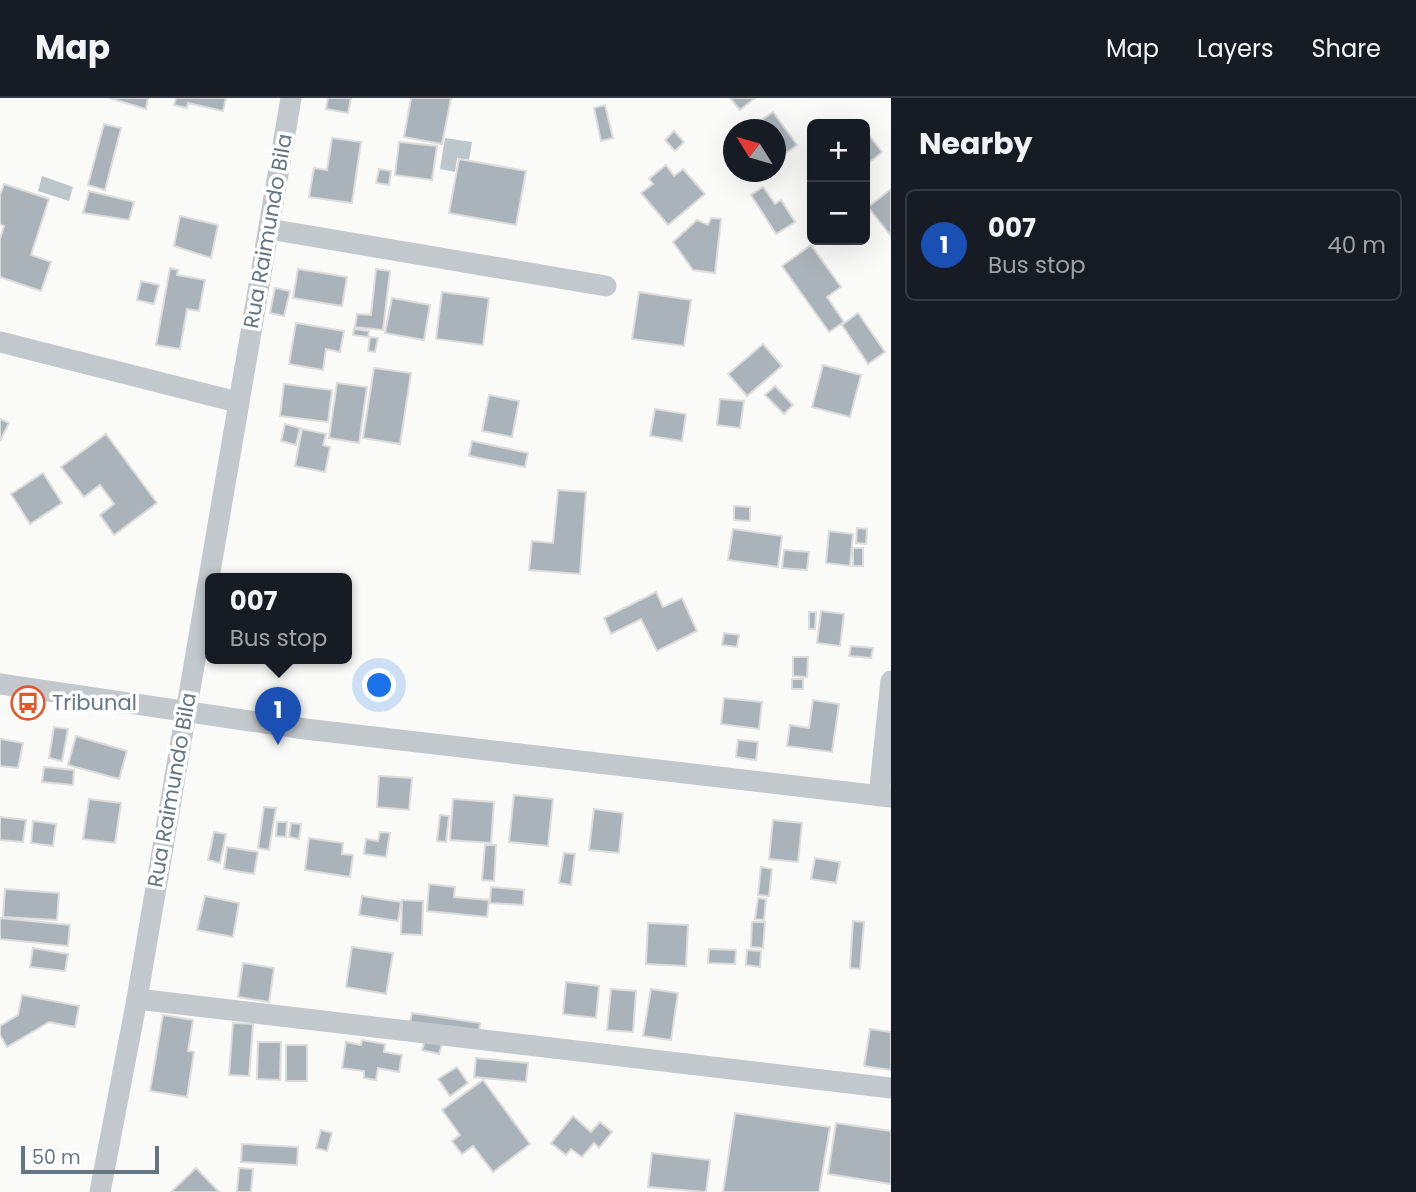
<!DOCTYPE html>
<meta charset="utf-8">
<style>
:root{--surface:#171b24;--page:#242831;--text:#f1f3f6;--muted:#9ea1a6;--line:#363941;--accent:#e4572e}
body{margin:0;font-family:Poppins,sans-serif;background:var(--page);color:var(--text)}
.controls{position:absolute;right:21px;top:21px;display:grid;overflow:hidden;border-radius:10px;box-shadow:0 7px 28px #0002}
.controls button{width:63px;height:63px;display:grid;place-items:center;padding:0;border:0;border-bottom:2px solid var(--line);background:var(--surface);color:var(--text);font:35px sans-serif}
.compass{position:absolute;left:723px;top:21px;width:63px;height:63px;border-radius:50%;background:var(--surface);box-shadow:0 7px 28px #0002;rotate:307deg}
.scale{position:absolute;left:21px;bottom:18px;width:138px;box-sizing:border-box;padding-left:7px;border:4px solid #657683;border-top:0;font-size:19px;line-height:24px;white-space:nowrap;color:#657683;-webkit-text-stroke:5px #fff;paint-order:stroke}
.you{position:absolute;left:380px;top:588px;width:24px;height:24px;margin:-18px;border:5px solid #fff;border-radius:50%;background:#1a73e8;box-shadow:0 0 0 10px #1a73e833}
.badge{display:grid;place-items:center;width:46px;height:46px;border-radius:50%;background:var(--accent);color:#fff;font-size:23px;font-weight:700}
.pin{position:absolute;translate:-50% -58px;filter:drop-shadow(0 2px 4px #0008)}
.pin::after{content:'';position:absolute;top:37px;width:24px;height:21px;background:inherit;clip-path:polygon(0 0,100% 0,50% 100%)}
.popup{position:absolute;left:205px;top:475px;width:147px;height:91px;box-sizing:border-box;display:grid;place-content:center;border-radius:10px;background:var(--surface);filter:drop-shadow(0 2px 5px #0005);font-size:23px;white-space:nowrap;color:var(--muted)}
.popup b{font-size:26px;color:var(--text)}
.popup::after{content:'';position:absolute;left:50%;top:100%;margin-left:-14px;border:14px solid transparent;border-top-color:var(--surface)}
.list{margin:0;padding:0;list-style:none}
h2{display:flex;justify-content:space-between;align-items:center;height:91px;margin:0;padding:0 28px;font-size:30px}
h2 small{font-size:23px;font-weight:400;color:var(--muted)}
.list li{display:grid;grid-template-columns:46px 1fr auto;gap:21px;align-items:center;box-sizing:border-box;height:112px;margin:0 14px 14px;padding:0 14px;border:2px solid var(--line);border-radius:10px}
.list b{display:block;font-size:26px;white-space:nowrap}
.list p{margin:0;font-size:23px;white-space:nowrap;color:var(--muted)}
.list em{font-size:23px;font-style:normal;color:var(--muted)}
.map{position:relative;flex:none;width:891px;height:1094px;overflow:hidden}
header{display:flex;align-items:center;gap:42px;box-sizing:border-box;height:98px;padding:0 35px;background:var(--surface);border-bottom:2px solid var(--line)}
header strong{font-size:33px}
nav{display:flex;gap:38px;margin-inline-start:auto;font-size:24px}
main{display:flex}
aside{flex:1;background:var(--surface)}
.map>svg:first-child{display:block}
.water{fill:#bbc7cb}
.building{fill:#aab3b9;stroke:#dcdcda;stroke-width:2}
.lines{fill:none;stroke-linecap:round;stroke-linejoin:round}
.street{stroke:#c3c8cc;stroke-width:21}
.labels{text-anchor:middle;stroke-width:7;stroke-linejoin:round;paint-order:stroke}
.street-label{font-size:21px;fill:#657683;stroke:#fff}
.poi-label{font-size:21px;fill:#657683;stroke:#fff;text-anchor:start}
</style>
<header>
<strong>Map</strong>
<nav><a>Map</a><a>Layers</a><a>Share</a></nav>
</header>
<main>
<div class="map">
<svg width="891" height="1094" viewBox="0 0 891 1094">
<rect width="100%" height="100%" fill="#fafaf8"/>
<g class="water">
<polygon points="445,40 472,44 469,62 457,60 455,74 440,71"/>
<polygon points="42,78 73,89 69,103 38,93"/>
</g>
<g class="building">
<polygon points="109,0 148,0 146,11"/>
<polygon points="176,0 226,0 223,13 188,5 187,10 174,7"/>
<polygon points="328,0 351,0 348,15 326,11"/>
<polygon points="411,0 451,0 442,46 404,39"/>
<polygon points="730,0 755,0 740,12"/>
<polygon points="605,7 613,40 601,43 594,10"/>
<polygon points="773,14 797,47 776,62 776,32 751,29"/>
<polygon points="104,26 121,30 105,92 88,87"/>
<polygon points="865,32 882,54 865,68"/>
<polygon points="674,33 684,44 675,53 665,42"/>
<polygon points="332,40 361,44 352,105 309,99 314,70 327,72"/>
<polygon points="399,44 437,48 432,82 395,77"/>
<polygon points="459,61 526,73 516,127 449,115"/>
<polygon points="666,67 674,78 683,71 705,96 668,127 641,95 653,86 649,81"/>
<polygon points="379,71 391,73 389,87 376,85"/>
<polygon points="4,86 49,101 31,157 51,164 41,193 0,179 0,141 4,128 0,126 0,97"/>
<polygon points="763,89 775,106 781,102 795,124 776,136 751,97"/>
<polygon points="891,91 891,138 868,109"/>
<polygon points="89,93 134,104 129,122 83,115"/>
<polygon points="180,118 218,127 211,160 174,148"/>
<polygon points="711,120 721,121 715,175 693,172 673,144 697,122 708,127"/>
<polygon points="811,147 841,189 827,199 844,224 829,234 782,168"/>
<polygon points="170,170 178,172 177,177 205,182 199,213 187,211 180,251 156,247"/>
<polygon points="298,171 347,179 342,208 293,200"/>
<polygon points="376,171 390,173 383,232 355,229 357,216 371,217"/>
<polygon points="141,183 159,187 154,206 137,202"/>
<polygon points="275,190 290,193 284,218 270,215"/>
<polygon points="442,194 489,200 483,247 436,241"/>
<polygon points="639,194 691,202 684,248 632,241"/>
<polygon points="392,200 430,207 424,242 385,235"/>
<polygon points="858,215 885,254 868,266 842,227"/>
<polygon points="296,225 344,233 340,254 326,251 323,272 289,266"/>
<polygon points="354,231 369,233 368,239 353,237"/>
<polygon points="370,239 378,240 375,254 368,253"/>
<polygon points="763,246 782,268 747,298 728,276"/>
<polygon points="823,267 861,277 850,319 812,309"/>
<polygon points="374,270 411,275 400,346 363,340"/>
<polygon points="337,285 367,289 359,345 329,340"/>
<polygon points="284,286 332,292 328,324 280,318"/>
<polygon points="775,288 793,307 784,316 765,297"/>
<polygon points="489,297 519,303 512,339 482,333"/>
<polygon points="720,301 744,303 740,330 717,327"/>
<polygon points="655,311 686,316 682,343 650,338"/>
<polygon points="0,321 9,325 0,343"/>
<polygon points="285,326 300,330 296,347 281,343"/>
<polygon points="302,331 326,336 323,347 330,349 325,374 295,368"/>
<polygon points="106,336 157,405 114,437 100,417 114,406 100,387 84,399 61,369"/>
<polygon points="472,343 528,355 525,369 469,358"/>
<polygon points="43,375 62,405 30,426 11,396"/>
<polygon points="558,392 586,394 580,476 529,472 532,443 553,445"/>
<polygon points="734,408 750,409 750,423 734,422"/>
<polygon points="857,430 867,431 866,446 856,445"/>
<polygon points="733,431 782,438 778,469 728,462"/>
<polygon points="829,433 853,436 850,468 826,465"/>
<rect x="853" y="450" width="10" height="18"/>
<polygon points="784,452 809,454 807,472 782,470"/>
<polygon points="656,494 663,509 682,500 697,533 657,553 641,521 611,536 604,520"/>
<polygon points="821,513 844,516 840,548 817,545"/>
<polygon points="809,514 816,514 815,531 809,531"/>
<polygon points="724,535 739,537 737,549 722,547"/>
<polygon points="851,548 873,550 871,560 849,558"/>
<polygon points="793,559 808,559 807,579 793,578"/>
<rect x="792" y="581" width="11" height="10"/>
<polygon points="724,600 762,604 759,631 721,626"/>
<polygon points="813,602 839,606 832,654 787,648 790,627 809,630"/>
<polygon points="54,629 68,631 62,663 49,660"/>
<polygon points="76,638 127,653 119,681 68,667"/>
<polygon points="0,641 23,645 18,670 0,668"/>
<polygon points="738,642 758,644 756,662 736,659"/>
<polygon points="44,669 74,672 73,687 42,684"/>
<polygon points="379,678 412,680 409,712 377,709"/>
<polygon points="514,697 553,701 548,748 509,744"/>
<polygon points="89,701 121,705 115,745 83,741"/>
<polygon points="453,701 494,704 491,745 450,742"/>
<polygon points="264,709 276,710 269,752 258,750"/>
<polygon points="594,711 623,715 619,755 589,752"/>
<polygon points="440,717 449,718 446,744 437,743"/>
<polygon points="0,719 26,722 23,744 0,742"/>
<polygon points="773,722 802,725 798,764 769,761"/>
<polygon points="33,723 56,726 53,748 31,745"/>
<polygon points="277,724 287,724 286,739 276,738"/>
<polygon points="291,725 301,726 299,741 289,739"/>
<polygon points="214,734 226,736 220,765 208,762"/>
<polygon points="380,734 390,735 386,759 364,756 366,741 378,743"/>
<polygon points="309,740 343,745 342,756 353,757 350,779 305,772"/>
<polygon points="485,747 496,747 494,783 482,782"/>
<polygon points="227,749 258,754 254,776 224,771"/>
<polygon points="564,755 575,756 571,787 559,785"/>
<polygon points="815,760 840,764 836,785 811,781"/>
<polygon points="761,769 772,771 769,798 758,797"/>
<polygon points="429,786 455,789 454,799 489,802 487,819 427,813"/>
<polygon points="491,789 524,792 523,807 490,805"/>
<polygon points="5,791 59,795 57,822 3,819"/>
<polygon points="205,798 239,805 233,839 197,832"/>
<polygon points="362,798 401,804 398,823 359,817"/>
<polygon points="758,800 766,801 764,822 755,821"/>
<polygon points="402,802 423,803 422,837 401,836"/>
<polygon points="0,820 70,827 68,848 0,841"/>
<polygon points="853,823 864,824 860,871 850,870"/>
<polygon points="752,824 765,824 763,850 751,849"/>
<polygon points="648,825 688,827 686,868 646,866"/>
<polygon points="352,849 393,855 386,896 346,889"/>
<polygon points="33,850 68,856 65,873 30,869"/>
<polygon points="709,851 736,852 735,866 708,865"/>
<polygon points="747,852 761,853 760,869 746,867"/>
<polygon points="243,865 274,870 269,904 238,899"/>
<polygon points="566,884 599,888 596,920 563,916"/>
<polygon points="611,891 636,893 633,934 607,932"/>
<polygon points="651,891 678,895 671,942 643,938"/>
<polygon points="22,897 79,908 75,929 49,924 7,949 0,937 0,928 18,917"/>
<polygon points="412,915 480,925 479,934 410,924"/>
<polygon points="163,917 193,922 188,953 194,954 187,999 150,993"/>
<polygon points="233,925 253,926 249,978 229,977"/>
<polygon points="870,931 891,934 891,972 864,968"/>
<polygon points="362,942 385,946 384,954 402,957 399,974 378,970 376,982 364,980 364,973 342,970 346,944 361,947"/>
<polygon points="425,942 442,946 439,956 422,952"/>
<polygon points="258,944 281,944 280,982 257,981"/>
<rect x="286" y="947" width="21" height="36"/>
<polygon points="476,960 528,965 526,984 474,979"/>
<polygon points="457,969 468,985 450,998 438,981"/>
<polygon points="483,982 530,1046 493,1074 473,1048 462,1056 452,1043 460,1037 442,1012"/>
<polygon points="735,1015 830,1029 819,1094 723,1094"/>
<polygon points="573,1018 591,1034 600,1024 612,1034 599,1050 594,1045 582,1059 571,1051 566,1057 551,1045"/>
<polygon points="836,1025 891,1033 891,1086 828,1076"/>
<polygon points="321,1032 332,1035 327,1053 316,1050"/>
<polygon points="242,1046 298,1049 297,1067 241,1064"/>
<polygon points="652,1055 710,1062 706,1094 648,1089"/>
<polygon points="196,1070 219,1094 171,1094"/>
<polygon points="239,1070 253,1071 251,1094 237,1094"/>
</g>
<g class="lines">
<g class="street">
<polyline points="269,131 606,188"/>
<polyline points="0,244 237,304"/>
<polyline points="0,586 305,631 891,699"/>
<polyline points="879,698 891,583"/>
<polyline points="137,901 891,990"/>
<polyline points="100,1094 137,901 291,0"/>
</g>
</g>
<defs>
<symbol id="bus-ring" viewBox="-11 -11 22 22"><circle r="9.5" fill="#fff" stroke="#e4572e" stroke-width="1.5"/><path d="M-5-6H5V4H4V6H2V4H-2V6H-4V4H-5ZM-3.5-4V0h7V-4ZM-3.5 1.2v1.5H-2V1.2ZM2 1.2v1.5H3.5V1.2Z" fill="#e4572e"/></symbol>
</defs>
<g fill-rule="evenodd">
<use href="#bus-ring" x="9" y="586" width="38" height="38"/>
</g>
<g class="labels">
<g class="street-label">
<text transform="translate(268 133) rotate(-80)" y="7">Rua Raimundo Bila</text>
<text transform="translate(172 692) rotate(-80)" y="7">Rua Raimundo Bila</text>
</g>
<g class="poi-label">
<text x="52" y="612">Tribunal</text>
</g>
</g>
</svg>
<div class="controls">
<button>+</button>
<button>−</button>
</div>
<svg class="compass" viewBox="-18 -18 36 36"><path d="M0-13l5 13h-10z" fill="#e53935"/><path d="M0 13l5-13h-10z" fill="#9ea1a6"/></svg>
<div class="scale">50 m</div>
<div class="you"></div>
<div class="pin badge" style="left:278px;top:647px;background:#1a4fb4">1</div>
<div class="popup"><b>007</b>Bus stop</div>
</div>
<aside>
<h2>Nearby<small></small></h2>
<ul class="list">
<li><span class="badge" style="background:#1a4fb4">1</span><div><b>007</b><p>Bus stop</p></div><em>40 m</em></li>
</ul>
</aside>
</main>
